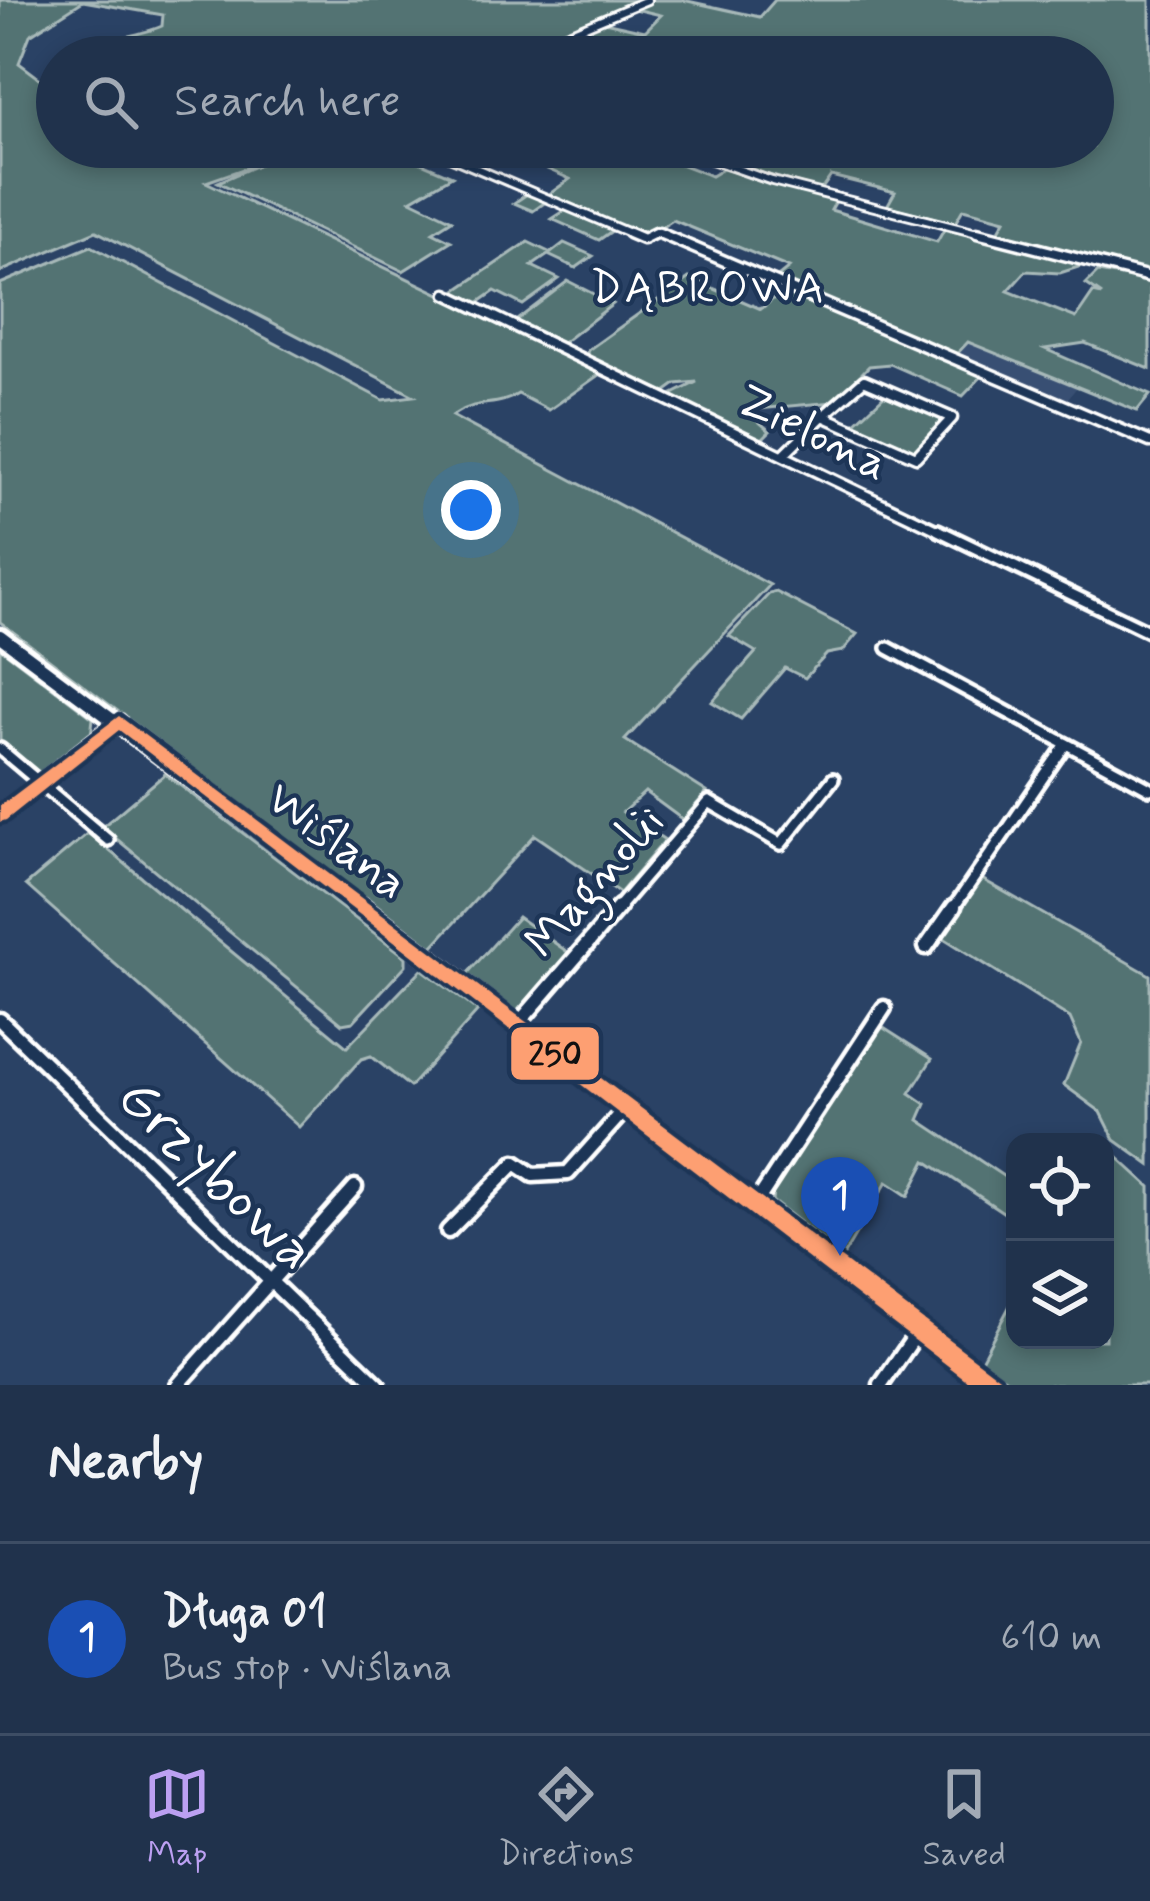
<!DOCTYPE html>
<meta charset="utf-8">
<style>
:root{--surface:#20324c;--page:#283a53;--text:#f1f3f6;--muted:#a2aab5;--line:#3d4d64;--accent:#bca0f2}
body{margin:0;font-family:Mynerve,sans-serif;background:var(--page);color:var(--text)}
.controls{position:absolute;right:36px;bottom:36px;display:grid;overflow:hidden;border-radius:24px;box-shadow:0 6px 18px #0003}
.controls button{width:108px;height:108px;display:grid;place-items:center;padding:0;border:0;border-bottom:3px solid var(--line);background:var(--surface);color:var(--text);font:60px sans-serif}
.you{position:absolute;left:471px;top:510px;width:42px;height:42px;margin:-30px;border:9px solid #fff;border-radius:50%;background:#1a73e8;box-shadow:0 0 0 18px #1a73e833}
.badge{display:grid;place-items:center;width:78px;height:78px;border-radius:50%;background:var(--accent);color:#fff;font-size:39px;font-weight:700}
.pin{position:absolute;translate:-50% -99px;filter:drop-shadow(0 3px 6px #0008)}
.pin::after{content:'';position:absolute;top:63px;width:42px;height:36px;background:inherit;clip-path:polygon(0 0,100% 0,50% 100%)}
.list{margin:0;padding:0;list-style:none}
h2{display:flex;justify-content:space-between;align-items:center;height:156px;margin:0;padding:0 48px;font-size:51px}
h2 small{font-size:39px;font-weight:400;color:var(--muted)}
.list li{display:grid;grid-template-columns:78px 1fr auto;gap:36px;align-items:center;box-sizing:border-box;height:192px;padding:0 48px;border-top:3px solid var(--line)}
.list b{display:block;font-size:45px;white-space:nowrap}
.list p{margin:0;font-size:39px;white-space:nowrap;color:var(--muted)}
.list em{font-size:39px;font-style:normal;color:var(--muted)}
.icon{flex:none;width:66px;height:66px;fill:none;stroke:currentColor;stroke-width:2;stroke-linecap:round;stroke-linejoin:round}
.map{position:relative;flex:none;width:1150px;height:1385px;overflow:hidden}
.search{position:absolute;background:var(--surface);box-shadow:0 6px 18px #0003;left:36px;right:36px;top:36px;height:132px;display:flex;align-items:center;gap:30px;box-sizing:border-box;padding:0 42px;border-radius:66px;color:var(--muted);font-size:45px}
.sheet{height:348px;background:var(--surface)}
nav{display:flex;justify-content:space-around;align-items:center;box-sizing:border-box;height:168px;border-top:3px solid var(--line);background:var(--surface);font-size:33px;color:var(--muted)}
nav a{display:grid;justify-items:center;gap:6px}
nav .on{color:var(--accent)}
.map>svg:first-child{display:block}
.built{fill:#385073}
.green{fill:#527373;stroke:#a8b9b9;stroke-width:3}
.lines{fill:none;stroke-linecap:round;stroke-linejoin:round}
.street-far3-casing{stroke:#fff;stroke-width:12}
.street-far2-casing{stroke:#fff;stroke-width:15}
.street-far1-casing{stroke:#fff;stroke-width:18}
.street-casing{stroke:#fff;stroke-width:21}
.secondary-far1-casing{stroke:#fff;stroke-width:21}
.secondary-casing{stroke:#fff;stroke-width:24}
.street-far3{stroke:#1d3557;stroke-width:6}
.street-far2{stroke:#1d3557;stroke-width:8}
.street-far1{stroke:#1d3557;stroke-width:9}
.street{stroke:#1d3557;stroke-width:12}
.secondary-far1{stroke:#1d3557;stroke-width:12}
.secondary{stroke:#1d3557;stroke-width:15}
.bus-1-casing{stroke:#1d3557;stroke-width:9}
.bus-1{fill:#fd9f72;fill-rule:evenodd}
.labels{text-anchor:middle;stroke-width:9;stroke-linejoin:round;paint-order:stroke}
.far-quarter-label{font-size:45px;letter-spacing:3px;fill:#fff;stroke:#1d3557}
.street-label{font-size:48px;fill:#fff;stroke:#1d3557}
.near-street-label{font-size:57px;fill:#fff;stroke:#1d3557}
.line-badge{stroke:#1d3557;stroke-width:4.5}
.pale-badge-label{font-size:33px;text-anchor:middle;font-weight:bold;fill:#111}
</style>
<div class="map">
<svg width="1150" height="1385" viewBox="0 0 1150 1385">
<rect width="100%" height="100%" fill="#2a4265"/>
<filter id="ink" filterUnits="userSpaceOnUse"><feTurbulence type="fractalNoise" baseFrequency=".00833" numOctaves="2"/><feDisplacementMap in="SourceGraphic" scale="24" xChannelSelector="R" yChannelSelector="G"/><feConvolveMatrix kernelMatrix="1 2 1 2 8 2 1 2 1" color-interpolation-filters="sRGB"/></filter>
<g filter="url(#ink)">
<polygon class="built" points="968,342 1078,386 1064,403 977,367 973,360 954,357"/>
<g class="green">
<path d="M 0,0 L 639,0 L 500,57 L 61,57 C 84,39 131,40 162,26 L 163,15 L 83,1 L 30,35 L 19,63 L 43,81 L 57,79 L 57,147 L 122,147 L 120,153 L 141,147 L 296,147 L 276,159 L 304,147 L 423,147 L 435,152 L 419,162 L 452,176 L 411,200 L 452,220 L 433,232 L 451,241 L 403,271 L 218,182 L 274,158 L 206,182 L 603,372 L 549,410 L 518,394 C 497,408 475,399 452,416 L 770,585 L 625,740 L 707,792 L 683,820 L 645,792 L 623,812 L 665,840 L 620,893 L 535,835 L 431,948 L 0,622 L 0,284 L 91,246 L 383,400 L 414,396 L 96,231 L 0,272 Z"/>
<polygon points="651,0 683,0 760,17 775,0 1150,0 1150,272 997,234 1005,220 963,209 955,223 887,206 895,192 831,176 821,190 731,164 738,154 712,147 1093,147 1093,57 514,57 600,21 645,31 661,15 631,8"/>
<path d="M 527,147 L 560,154 C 602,128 670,160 711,176 L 723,169 L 836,201 L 831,210 L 937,242 L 945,228 L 1085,265 L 1060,273 L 1026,271 L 1008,291 L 1076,318 L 1093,293 L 1102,295 L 1086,284 L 1098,272 L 1150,281 L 1150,369 L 1085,343 L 1045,349 L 1150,395 L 1137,411 L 968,342 L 954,357 L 774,280 L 789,268 L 673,220 L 646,237 L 616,228 L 599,240 L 552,219 L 569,208 L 550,199 L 533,211 L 514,203 L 530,192 L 544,198 L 570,179 L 515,155 Z"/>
<polygon points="528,242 551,253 564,243 593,256 576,268 548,255 532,266 559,279 523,305 495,291 475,305 451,294"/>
<polygon points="689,278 761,309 785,289 984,374 963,396 890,364 869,366 834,402 745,410 770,431 760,441 667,397 697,382 676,384 665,392 586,356 588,350"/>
<polygon points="568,281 613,304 560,345 513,323"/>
<polygon points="888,392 942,416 945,421 917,450 908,451 853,425"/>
<polygon points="776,592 857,634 843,651 827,654 805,678 785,668 741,719 712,702 756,652 729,636 769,594"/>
<polygon points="0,648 93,718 91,736 40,775 0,742"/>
<polygon points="165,774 406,957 406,965 353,1022 342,1024 102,827"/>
<polygon points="88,833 347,1047 422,969 478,1011 410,1087 371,1056 361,1059 299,1127 26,885"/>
<polygon points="980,878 1150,975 1150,1165 1115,1140 1101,1112 1064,1085 1081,1043 1070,1018 939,935"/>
<polygon points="518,917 569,953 517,1013 466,975"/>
<polygon points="879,1025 932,1059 910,1093 926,1104 919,1120 1015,1184 1012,1218 926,1161 908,1196 887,1182 843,1256 772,1201 774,1181"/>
<polygon points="1105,1146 1150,1187 1150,1385 1014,1385 981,1360 1015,1296 1015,1340 1105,1340"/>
</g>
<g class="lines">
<defs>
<g id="street-far3">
<polyline points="511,57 647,0"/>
<polyline points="426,147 636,236"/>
<polyline points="675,147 772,181 989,236"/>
<polyline points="649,236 657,232 666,236"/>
</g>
<g id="street-far2">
<polyline points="629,233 643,239 655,233"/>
<polyline points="659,233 1150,442"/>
<polyline points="977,233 1150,277"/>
<polyline points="447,294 944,533"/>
<polygon points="864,380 952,418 916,457 823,416"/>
<polyline points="783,455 823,416"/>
</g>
<g id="street-far1">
<polyline points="938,530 1150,632"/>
<polyline points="888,648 1150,789"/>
<polyline points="0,749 108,840"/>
<polyline points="616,910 709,802 781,844 833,779"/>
<polyline points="952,910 1066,744"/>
</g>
<g id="street">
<polyline points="926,947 954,907"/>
<polyline points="0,1020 378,1385"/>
<polyline points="518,1024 619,907"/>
<polyline points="756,1203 884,1008"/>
<polyline points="448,1231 515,1163 533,1175 568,1173 628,1106"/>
<polyline points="178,1385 355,1187"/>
<polyline points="881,1385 919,1330"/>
</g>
<g id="secondary-far1">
<polyline points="0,636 366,910"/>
<polyline points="0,815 119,722"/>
</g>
<polyline id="secondary" points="362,907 991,1385"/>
</defs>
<use href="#street-far3" class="street-far3-casing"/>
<use href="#street-far2" class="street-far2-casing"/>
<use href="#street-far1" class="street-far1-casing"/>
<use href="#street" class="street-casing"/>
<use href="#secondary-far1" class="secondary-far1-casing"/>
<use href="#secondary" class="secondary-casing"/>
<use href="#street-far3" class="street-far3"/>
<use href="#street-far2" class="street-far2"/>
<use href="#street-far1" class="street-far1"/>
<use href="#street" class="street"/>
<use href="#secondary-far1" class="secondary-far1"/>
<use href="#secondary" class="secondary"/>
<defs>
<polygon id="bus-1" points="119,716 999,1377 1002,1385 973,1385 119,730 6,820 0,822 0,806"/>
</defs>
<use href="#bus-1" class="bus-1-casing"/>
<use href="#bus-1" class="bus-1"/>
</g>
</g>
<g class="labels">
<g class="far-quarter-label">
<text x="709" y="302">DĄBROWA</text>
</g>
<g class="street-label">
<text transform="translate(814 430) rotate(26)" y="17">Zielona</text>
<text transform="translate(338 839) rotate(37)" y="17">Wiślana</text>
<text transform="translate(593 880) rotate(-49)" y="17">Magnolii</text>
</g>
<g class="near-street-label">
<text transform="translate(218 1172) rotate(44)" y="20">Grzybowa</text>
</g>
</g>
<rect class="line-badge" x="509" y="1025" width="92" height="57" rx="12" fill="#fd9f72"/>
<g class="pale-badge-label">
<text x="555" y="1065">250</text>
</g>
</svg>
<div class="controls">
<button><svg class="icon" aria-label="locate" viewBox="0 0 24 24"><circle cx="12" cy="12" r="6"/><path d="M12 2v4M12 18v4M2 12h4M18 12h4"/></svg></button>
<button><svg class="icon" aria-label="layers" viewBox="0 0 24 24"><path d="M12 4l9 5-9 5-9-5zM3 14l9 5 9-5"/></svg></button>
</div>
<div class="you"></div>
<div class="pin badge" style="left:840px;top:1256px;background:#1a4fb4">1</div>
<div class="search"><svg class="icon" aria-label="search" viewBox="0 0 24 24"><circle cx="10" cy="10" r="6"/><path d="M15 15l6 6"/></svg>Search here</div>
</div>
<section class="sheet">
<h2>Nearby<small></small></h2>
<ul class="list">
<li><span class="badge" style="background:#1a4fb4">1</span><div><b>Długa 01</b><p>Bus stop · Wiślana</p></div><em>610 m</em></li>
</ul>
</section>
<nav>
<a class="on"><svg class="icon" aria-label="map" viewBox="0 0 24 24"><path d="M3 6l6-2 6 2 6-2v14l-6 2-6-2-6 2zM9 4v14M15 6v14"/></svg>Map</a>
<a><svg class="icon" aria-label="directions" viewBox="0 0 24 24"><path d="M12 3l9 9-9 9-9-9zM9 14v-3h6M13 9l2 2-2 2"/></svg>Directions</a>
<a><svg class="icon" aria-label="saved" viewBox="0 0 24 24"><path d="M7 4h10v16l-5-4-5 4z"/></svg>Saved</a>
</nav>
